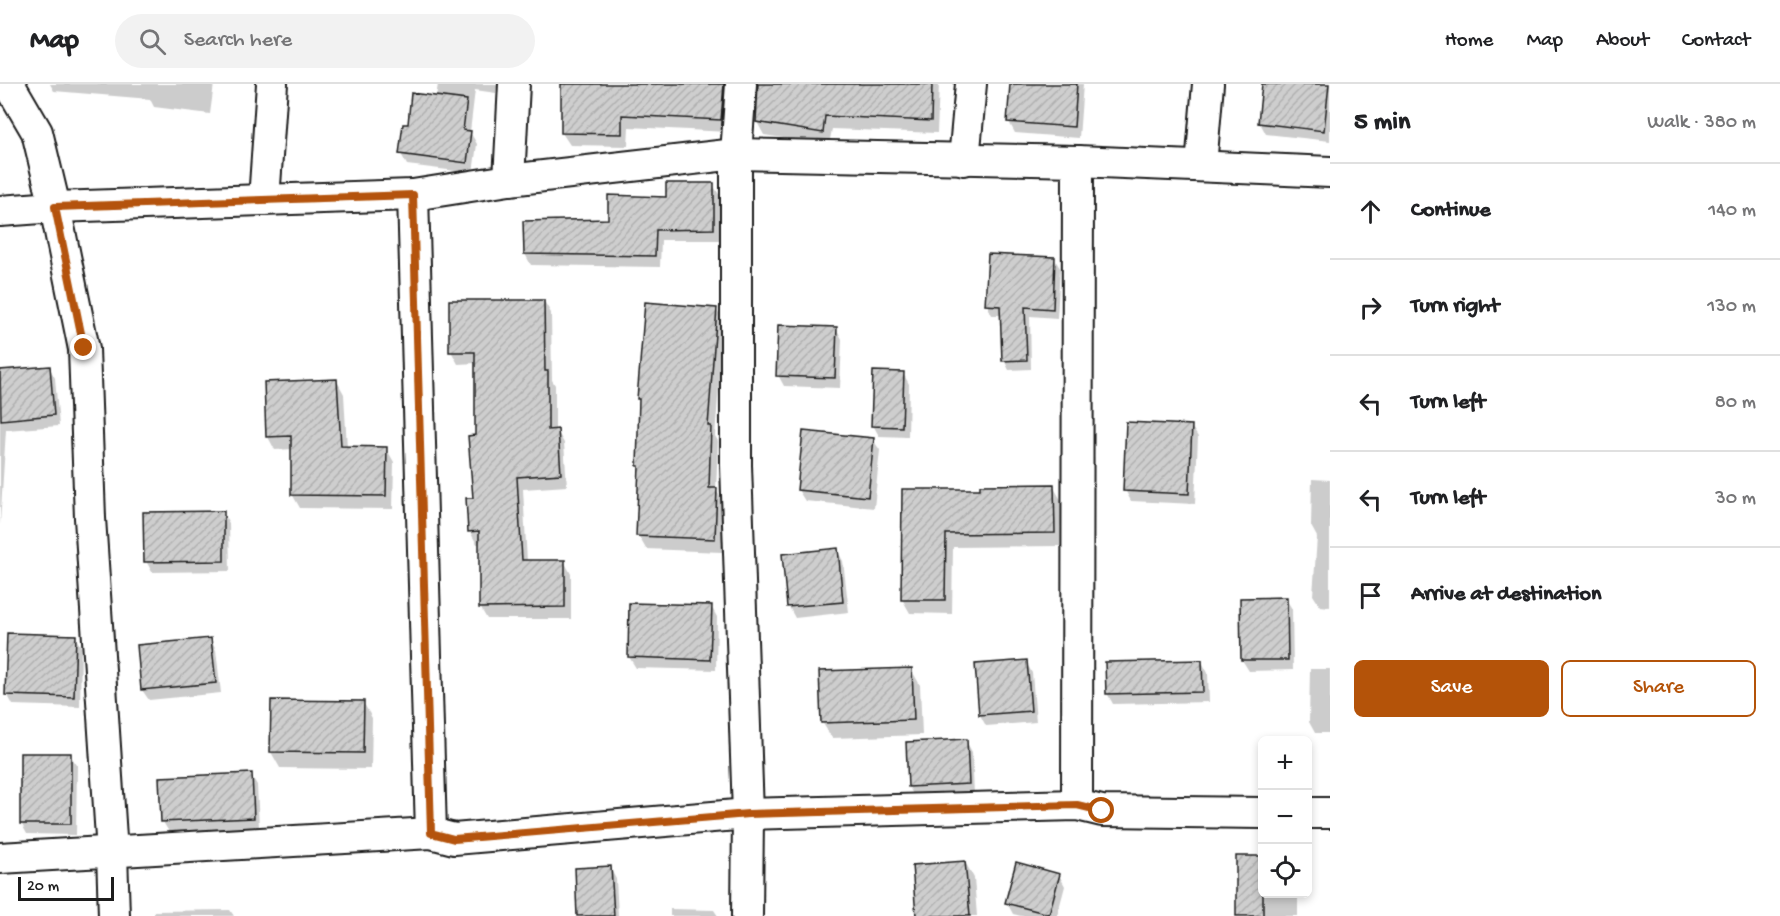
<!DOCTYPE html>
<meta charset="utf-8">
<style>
:root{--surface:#fff;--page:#f2f2f2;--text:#202124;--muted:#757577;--line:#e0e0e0;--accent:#b45309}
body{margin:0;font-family:"Gochi Hand",sans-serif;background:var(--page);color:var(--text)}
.controls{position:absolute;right:18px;bottom:18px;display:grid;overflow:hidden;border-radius:9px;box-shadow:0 3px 9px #0003}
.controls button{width:54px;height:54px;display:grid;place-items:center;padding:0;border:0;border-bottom:2px solid var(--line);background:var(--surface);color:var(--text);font:30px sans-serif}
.scale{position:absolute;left:18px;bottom:15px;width:96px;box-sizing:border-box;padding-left:6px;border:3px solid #1c1c1c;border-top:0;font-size:16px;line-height:21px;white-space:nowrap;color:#1c1c1c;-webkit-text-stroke:4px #fff;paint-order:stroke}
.stop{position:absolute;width:18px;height:18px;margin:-14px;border:4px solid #b45309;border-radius:50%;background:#fff}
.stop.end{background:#b45309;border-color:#fff;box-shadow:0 2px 6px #0008}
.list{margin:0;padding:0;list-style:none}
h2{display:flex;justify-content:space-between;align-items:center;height:78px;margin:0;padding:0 24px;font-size:26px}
h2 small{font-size:20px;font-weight:400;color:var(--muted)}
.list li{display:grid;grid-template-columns:39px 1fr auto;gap:18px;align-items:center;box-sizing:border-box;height:96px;padding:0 24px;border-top:2px solid var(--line)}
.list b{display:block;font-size:22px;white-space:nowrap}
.list em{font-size:20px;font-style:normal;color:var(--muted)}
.actions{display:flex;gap:12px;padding:18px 24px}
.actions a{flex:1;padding:14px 0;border:2px solid var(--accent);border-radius:9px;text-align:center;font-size:21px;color:var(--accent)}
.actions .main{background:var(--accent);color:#fff}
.icon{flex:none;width:33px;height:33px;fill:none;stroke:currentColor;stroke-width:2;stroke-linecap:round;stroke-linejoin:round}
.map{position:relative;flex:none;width:1330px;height:832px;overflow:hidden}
header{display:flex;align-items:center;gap:36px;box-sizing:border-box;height:84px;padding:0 30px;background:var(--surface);border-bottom:2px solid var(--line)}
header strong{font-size:28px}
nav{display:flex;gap:33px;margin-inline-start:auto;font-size:21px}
.search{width:420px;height:54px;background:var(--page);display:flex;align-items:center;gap:15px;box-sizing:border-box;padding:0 21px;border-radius:33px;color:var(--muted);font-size:22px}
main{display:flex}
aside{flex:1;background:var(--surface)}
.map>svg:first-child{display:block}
.shadow{fill:#0003}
.building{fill:url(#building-hatch);stroke:#1c1c1c;stroke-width:1.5}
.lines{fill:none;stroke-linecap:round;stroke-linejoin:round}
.street-casing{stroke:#1c1c1c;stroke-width:34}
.street{stroke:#fff;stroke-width:30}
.route{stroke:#b45309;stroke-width:8}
</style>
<header>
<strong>Map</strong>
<div class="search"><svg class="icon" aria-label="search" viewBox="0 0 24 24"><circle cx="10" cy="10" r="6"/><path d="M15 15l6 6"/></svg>Search here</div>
<nav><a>Home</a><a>Map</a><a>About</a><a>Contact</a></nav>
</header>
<main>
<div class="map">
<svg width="1330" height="832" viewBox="0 0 1330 832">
<defs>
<pattern id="building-hatch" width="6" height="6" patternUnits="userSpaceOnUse" patternTransform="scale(1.5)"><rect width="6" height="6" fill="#cecece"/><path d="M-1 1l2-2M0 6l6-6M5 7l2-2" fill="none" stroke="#b0b0b0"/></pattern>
</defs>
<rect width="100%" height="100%" fill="#fff"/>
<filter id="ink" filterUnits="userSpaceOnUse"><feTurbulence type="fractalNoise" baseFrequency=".0167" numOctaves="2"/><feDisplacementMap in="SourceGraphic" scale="12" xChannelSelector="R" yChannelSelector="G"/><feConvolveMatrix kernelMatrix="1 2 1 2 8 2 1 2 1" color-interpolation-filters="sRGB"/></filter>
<g filter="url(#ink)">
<g class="shadow">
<polygon points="50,0 214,0 210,30 154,23 150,15 54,7"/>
<polygon points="438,0 498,0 496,9 475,6 470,48 477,60 473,89 407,81 401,70 409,42 436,13"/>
<polygon points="563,0 737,0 728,48 629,43 628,62 570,61 562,49"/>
<polygon points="760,0 939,0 937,49 832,45 829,61 764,51 757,38"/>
<polygon points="1012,0 1083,0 1079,54 1015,49 1009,38"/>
<polygon points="1264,0 1330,0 1330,57 1266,50 1260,39"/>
<polygon points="713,101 720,112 720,156 661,156 660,183 531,181 525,170 668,114"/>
<polygon points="1054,174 1060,184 1057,234 1030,232 1031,285 1009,286 1004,276 1002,231 992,231 987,221"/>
<polygon points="544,217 551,229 552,296 555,301 555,347 557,347 564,359 567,402 523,405 527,478 564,477 571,490 571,535 487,535 480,523 480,460 477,460 470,448 475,416 476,279 458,280 451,267"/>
<polygon points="716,225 724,239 715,352 718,357 716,406 724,419 722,468 646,465 638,451 641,386 638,382"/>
<polygon points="836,244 842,255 840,304 784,302 778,291"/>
<polygon points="49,283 55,294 59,342 6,346 0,441 0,286"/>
<polygon points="903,289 909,300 908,353 879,352 873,341"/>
<polygon points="337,297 344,310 347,364 386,364 394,378 393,425 300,424 292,410 293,365 275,366 268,353"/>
<polygon points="1191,342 1198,353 1195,420 1131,417 1125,406"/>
<polygon points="873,356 880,366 874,424 805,417 798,406"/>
<polygon points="1312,395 1330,396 1330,523 1320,522 1313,511 1317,453 1311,442"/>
<polygon points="1053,402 1061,416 1062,462 953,463 952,530 910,529 902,515 904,406 982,407"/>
<polygon points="223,429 229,439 230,487 152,488 146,477"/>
<polygon points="837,466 843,477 849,528 795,534 789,523 784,471"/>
<polygon points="1286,515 1292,525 1293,586 1249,587 1242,576"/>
<polygon points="711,522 717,533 716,586 636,584 629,573"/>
<polygon points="75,553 81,563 80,623 13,621 7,610"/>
<polygon points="210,555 216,566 221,609 149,616 142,606"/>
<polygon points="1026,578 1032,589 1036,638 986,642 980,631"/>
<polygon points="1202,578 1208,589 1209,618 1113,620 1107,609"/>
<polygon points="911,585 920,601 922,651 832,654 822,638"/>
<polygon points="1310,585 1330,585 1330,649 1315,649 1309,638"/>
<polygon points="363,618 372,634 371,685 280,684 271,668"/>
<polygon points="966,657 972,668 974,710 915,714 909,703"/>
<polygon points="70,671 77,681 76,751 27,750 21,739"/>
<polygon points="251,691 257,701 259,744 169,748 163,738"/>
<polygon points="965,778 974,794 977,832 918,832"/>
<polygon points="610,784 616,795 618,832 579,832"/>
<polygon points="1059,791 1065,802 1057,832 1021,832 1013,830 1007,819"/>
<polygon points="1262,810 1298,810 1298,832 1237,832"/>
<polygon points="670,825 714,826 718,832 670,832"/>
<polygon points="230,826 234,832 154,832 154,827"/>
</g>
<g class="building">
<polygon points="561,0 724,0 721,36 622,31 622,50 561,49"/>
<polygon points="758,0 932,0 931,37 825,32 823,49 756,38"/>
<polygon points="1010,0 1077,0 1074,43 1007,38"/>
<polygon points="1262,0 1329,0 1324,47 1258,39"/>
<polygon points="411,9 467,16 463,46 471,47 467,79 399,70 403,40 408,40"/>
<polygon points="666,99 714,99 714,145 656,146 655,172 524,170 523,137 608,135 608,111 666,113"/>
<polygon points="988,170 1055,173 1053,225 1025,223 1027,276 1002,277 1000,222 985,221"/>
<polygon points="449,216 544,216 545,287 548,287 548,346 558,345 561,390 517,393 522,476 565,476 565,523 479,524 479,447 468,448 466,414 473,414 468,352 475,351 475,268 449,268"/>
<polygon points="645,218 717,224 708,342 711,342 709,404 717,404 715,455 636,452 639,382 637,382 639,315 637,315"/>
<polygon points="778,241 837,243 835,294 776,292"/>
<polygon points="50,282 54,331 1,336 0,286"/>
<polygon points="873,287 904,288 902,343 871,342"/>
<polygon points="337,295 341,362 387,363 386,412 291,411 291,352 266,353 264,298"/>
<polygon points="1126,338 1192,341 1189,410 1123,407"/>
<polygon points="803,347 874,354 868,413 797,406"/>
<polygon points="1054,400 1055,449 946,450 945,516 901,516 902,405 980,405 980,401"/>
<polygon points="224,427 224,477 144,478 143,428"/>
<polygon points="838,464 843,518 787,523 782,470"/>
<polygon points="1287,513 1288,576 1241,576 1240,514"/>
<polygon points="629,519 712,521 710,576 628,573"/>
<polygon points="7,549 76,551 74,613 5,611"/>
<polygon points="211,554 216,599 141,606 137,561"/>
<polygon points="1027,576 1031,627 979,631 975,580"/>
<polygon points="1202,576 1203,608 1106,610 1105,578"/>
<polygon points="912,584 914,636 821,639 819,587"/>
<polygon points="271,616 364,617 363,669 270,668"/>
<polygon points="967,655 969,700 908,703 906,658"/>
<rect x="20" y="669" width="51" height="71"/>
<polygon points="252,689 254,734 161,738 159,693"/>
<rect x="1236" y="772" width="27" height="60"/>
<polygon points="965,777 970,832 916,832 912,781"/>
<polygon points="1016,778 1060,790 1049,830 1005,819"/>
<polygon points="611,782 614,832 577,832 575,784"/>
</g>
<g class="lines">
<defs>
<g id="street">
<polyline points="9,0 37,48 55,123 84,265 90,434 112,769 114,832"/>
<polyline points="741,0 736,70 736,381 748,730 747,832"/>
<polyline points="964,76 971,0"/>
<polyline points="1201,82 1208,0"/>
<polyline points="509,96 514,0"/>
<polyline points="413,111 431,749"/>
<polyline points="264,116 272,0"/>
<polyline points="0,127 55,123 413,111 509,96 736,70 1078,77 1330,88"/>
<polyline points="1077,721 1078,77"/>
<polyline points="1308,729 1330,729"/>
<polyline points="0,774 431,749 454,755 748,730 1077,721 1102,727 1262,729"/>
</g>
</defs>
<use href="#street" class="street-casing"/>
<use href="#street" class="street"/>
</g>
</g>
<g class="lines" filter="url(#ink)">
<polyline class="route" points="84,264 55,123 413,111 431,749 454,755 748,730 1077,721 1102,727"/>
</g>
</svg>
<div class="controls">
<button>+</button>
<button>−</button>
<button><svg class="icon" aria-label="locate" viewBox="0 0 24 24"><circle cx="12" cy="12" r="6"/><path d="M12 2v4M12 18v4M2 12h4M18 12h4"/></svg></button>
</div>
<div class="scale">20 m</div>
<div class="stop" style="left:1102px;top:727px"></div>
<div class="stop end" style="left:84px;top:264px"></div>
</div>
<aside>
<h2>5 min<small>Walk · 380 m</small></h2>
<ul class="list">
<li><svg class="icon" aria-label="ahead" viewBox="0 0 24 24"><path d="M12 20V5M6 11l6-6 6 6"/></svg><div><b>Continue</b></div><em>140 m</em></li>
<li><svg class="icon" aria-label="right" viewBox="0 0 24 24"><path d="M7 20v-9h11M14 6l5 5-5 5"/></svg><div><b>Turn right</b></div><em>130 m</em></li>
<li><svg class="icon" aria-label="left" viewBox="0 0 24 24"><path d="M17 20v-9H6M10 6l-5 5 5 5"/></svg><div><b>Turn left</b></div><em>80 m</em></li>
<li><svg class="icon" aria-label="left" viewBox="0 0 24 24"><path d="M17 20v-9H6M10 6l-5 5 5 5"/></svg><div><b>Turn left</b></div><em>30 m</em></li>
<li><svg class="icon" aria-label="arrive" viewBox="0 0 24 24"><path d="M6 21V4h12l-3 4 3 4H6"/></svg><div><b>Arrive at destination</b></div></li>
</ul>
<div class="actions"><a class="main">Save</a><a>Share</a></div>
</aside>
</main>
